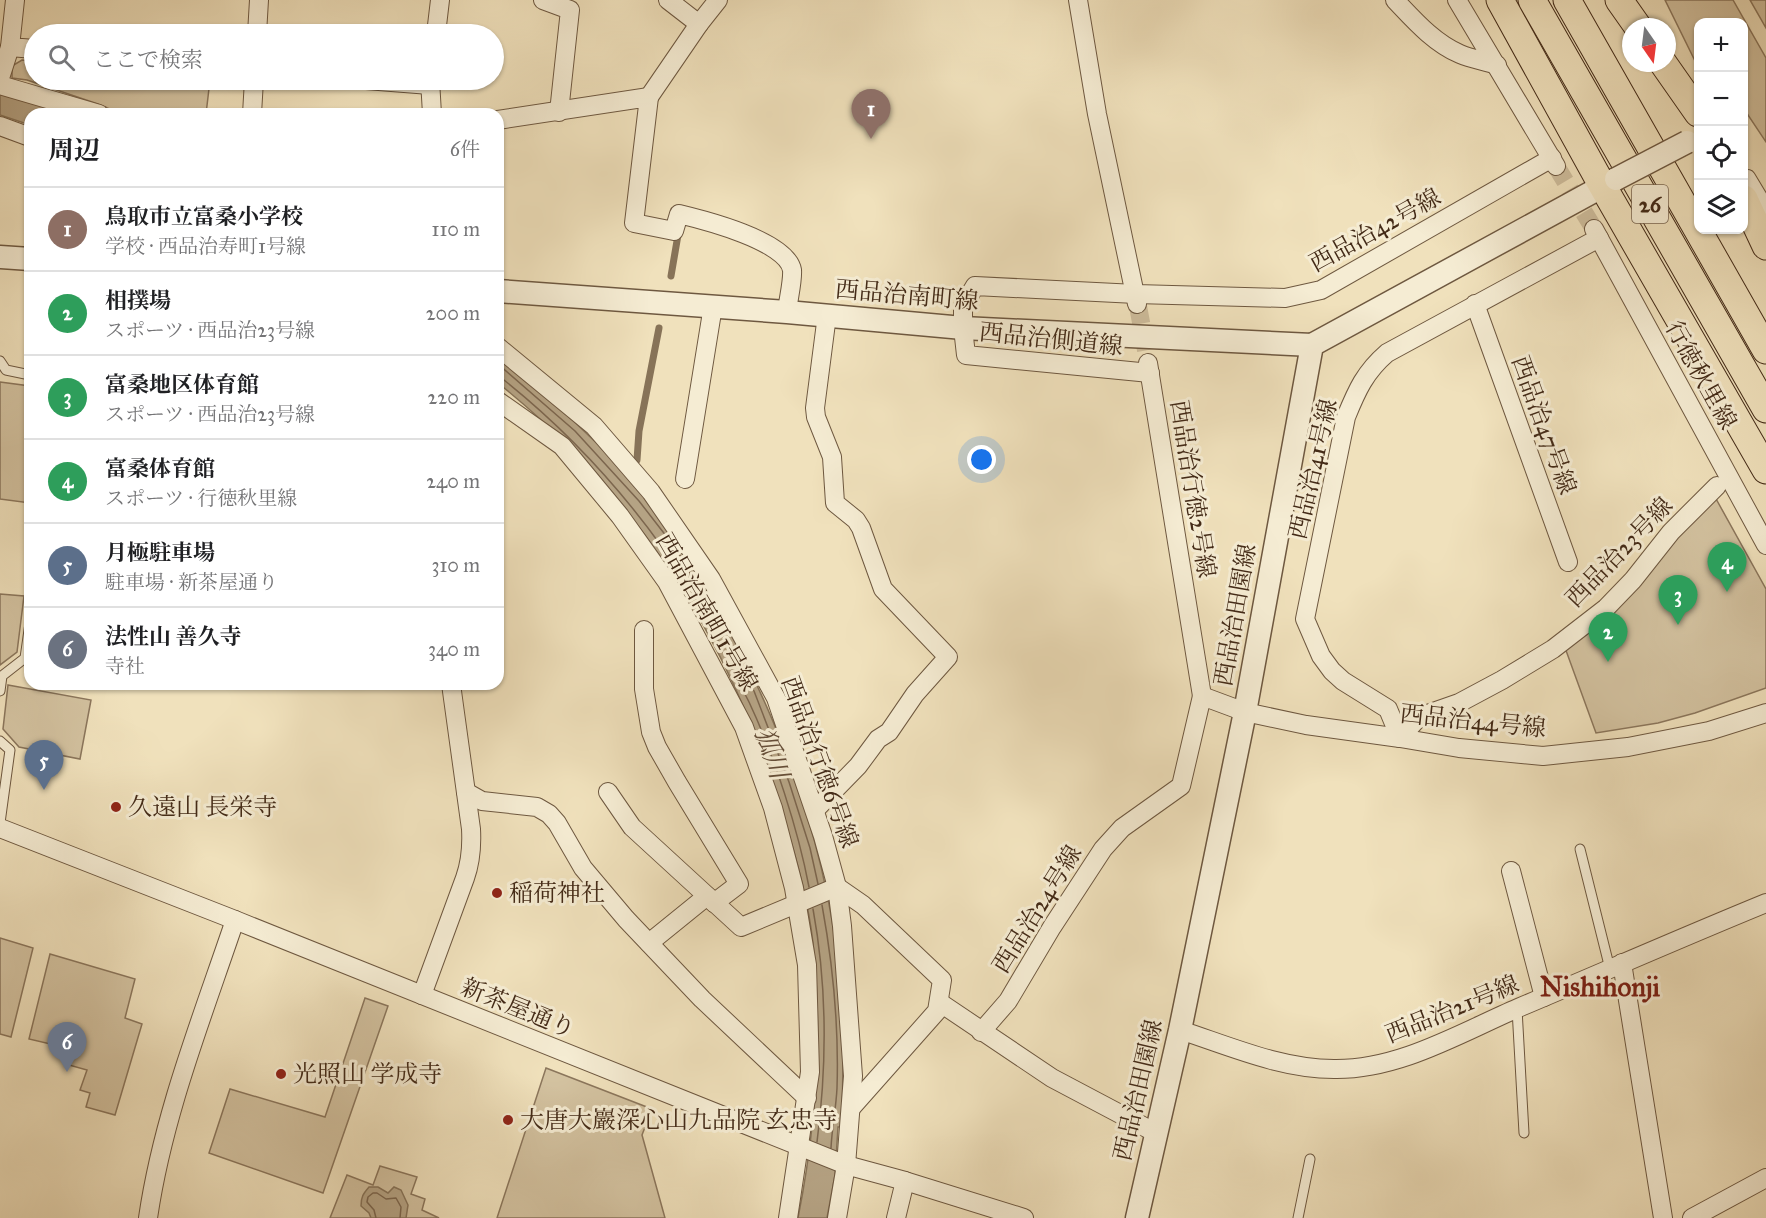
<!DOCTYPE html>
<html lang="ja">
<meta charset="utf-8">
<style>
:root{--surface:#fff;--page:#f6f6f6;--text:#202124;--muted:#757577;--line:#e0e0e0;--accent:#7c3aed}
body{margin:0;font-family:"IM FELL Great Primer","Noto Serif JP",serif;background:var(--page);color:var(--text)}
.controls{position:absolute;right:18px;top:18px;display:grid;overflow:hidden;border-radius:12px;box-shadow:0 2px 4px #0004}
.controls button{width:54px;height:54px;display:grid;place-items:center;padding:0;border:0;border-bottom:2px solid var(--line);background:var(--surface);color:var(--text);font:30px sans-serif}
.compass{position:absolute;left:1622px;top:18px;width:54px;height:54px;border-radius:50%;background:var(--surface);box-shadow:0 2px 4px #0004;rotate:166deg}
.you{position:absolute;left:982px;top:460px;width:21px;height:21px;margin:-15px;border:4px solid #fff;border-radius:50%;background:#1a73e8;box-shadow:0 0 0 9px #1a73e833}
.badge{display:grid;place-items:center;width:39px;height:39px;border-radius:50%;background:var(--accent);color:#fff;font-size:20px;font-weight:700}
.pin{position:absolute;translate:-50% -50px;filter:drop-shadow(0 2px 3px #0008)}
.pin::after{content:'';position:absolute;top:32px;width:21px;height:18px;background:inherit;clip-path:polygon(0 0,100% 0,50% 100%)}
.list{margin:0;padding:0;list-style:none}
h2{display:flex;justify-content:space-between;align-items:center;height:78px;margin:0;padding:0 24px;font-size:26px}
h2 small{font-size:20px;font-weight:400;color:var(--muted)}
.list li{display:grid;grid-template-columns:39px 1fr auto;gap:18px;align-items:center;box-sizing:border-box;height:84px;padding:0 24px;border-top:2px solid var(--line)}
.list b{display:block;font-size:22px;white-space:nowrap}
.list p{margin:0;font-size:20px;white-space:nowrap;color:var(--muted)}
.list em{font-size:20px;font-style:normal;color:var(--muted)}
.icon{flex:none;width:33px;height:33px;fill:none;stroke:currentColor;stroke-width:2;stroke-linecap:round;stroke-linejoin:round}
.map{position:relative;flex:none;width:1766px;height:1218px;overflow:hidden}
.search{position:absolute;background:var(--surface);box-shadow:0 2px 4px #0004;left:24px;top:24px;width:480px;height:66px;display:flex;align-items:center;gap:15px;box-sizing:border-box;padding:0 21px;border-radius:33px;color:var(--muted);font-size:22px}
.panel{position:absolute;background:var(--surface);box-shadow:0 2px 4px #0004;left:24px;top:108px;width:480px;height:582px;border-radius:18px}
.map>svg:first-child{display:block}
.green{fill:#d3c2a0;stroke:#8b765c;stroke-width:1.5}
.water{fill:#b5a384;stroke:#877358;stroke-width:1.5}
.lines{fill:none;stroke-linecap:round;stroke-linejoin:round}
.shore{stroke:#7c664e;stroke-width:1.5}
.stream{stroke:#877358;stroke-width:7}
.minor-tunnel{stroke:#cdbc9b;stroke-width:18;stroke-dasharray:18 9;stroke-linecap:butt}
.service-casing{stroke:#6e5840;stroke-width:11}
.pedestrian-casing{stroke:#6e5840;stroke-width:16}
.minor-casing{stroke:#6e5840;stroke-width:20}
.tertiary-casing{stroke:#6e5840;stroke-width:25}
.primary-casing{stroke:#432a17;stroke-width:29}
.service{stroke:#f5ecd3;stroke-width:9}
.pedestrian{stroke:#f5ecd3;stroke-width:14}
.minor{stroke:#f5ecd3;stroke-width:18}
.tertiary{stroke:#f5ecd3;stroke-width:22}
.primary{stroke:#f0e1bc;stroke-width:27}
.tertiary-bridge-casing{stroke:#6e5840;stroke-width:25;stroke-linecap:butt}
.tertiary-bridge{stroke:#f5ecd3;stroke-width:22}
.poi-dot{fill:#8f2418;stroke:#f5ecd3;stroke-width:2}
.labels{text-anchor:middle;stroke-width:6;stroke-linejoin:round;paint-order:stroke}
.shield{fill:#f5ecd3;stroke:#78644f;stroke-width:1.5}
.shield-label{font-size:22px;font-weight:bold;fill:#432a17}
.street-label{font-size:24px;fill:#432a17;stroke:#f5ecd3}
.poi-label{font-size:24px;fill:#432a17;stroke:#f5ecd3;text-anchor:start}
.water-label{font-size:26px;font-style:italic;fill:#654e38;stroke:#f5ecd3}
.quarter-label{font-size:27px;font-weight:bold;fill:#7a1f14;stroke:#f5ecd3}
</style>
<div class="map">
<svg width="1766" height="1218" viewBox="0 0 1766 1218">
<rect width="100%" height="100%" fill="#f0e1bc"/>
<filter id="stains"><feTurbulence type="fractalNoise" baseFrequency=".00333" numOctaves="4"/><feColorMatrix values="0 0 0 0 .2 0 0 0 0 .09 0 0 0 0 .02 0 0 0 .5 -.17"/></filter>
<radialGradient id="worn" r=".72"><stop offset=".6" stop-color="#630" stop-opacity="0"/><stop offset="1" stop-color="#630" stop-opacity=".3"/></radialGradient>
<g class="green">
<polygon points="1665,0 1733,0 1766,58 1766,142 1744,109 1744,22 1698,22 1698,67"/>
<polygon points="1750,0 1766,0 1766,28"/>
<polygon points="22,60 34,61 34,80 210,80 206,114 121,114 98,104 27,80 12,78 12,66"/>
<polygon points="0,382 30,386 30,503 0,499"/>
<polygon points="1715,497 1766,589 1766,688 1695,713 1658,723 1596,733 1564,645"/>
<polygon points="0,594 24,596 17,652 0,665"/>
<polygon points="8,685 91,700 80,759 19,747 3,729"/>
<polygon points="0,938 33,948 11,1037 0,1034"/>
<polygon points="50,954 135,979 125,1018 142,1024 115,1115 86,1107 90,1093 80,1090 87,1070 69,1065 72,1049 29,1039"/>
<polygon points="365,998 388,1006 323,1193 209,1153 230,1089 325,1117"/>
<polygon points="546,1068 652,1109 642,1135 665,1218 497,1218"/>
<polygon points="380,1166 417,1177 411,1194 425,1199 422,1210 439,1218 330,1218 347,1175 373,1185"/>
</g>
<g class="water">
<polygon points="0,92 79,114 30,114 30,125 0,115"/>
<path d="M 498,357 C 550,399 604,444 645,498 C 746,633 822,804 839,972 C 844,1024 844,1075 841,1127 L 838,1127 L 835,1175 L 827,1218 L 798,1218 C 816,1127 823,1036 813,943 C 808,899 796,856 783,815 C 731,642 639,496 498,383 Z"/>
<path d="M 369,1187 L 378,1187 L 388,1193 L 394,1187 L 401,1190 L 408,1205 L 406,1218 L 371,1218 L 369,1213 L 361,1206 C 361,1197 363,1194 369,1187 Z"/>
</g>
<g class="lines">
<g class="shore">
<polyline points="498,364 575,431 639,501 677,550 754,691 789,782 810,848 818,884"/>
<path d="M 498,379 L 504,380 C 579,440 642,512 693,593 C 706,615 717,639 728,662 C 735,675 742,688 749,702 C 774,755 798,829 809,887"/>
<path d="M 822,905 C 833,965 839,1026 837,1088 C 836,1109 832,1127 831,1148"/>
<path d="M 813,909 C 827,985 827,1065 817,1142"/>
<polyline points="376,1218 374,1210 367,1202 368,1197 373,1193 377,1193 386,1199 396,1198 401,1207 400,1218"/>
</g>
<g class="stream">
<polyline points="671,276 678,235"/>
<polyline points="637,460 639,431 659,328"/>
</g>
<g class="minor-tunnel">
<polyline points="1556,166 1594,229"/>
<polyline points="1138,306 1148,361"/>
</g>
<defs>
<g id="service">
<polyline points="0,361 6,370 30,375"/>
<polyline points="0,691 2,676 25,658 30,623"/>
<polyline points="0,741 10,750 0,823"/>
<polyline points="1580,849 1610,969"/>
<polyline points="1517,1009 1524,1133"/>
<polyline points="1298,1218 1310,1159"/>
</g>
<polyline id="pedestrian" points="1748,177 1766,207"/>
<g id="minor">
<polyline points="15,0 10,47 34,49"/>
<polyline points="543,0 570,10 559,112"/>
<polyline points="668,0 699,24 718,0"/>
<polyline points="1078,0 1097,114 1137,304"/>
<path d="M 1395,0 C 1414,20 1434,43 1460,54 C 1472,59 1485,61 1497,65"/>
<polyline points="1457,0 1556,166"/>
<polyline points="257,34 259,0"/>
<polyline points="436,34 440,0"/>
<polyline points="0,78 10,47"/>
<polyline points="366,80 430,85"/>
<polyline points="430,80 432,114"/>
<polyline points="0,85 99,114"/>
<polyline points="649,97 699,24"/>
<polyline points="252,114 254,80"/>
<path d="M 498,120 L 649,97 L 634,223 L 674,231 L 679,214 C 704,220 787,241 792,270 C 793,281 788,300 787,312"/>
<polyline points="0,126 30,137"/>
<polyline points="1594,229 1766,545"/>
<path d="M 1599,238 L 1387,353 C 1365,372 1357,390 1346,417 L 1305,619 L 1321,656 L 1332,671 L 1343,681 L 1388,709 L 1400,738 L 1419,717 L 1459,703 L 1502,680 L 1553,649 L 1606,608 L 1633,580 L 1671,532 L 1717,486"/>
<polyline points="1475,304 1568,562"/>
<polyline points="498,347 594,426 651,492 711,579 776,698 823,836 837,887 842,926 853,1076 846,1165 837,1218"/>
<polyline points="1148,363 1202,696"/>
<polyline points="1150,373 966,355 963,328 963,306 975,286 1136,294 1285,298 1321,290 1552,158"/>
<polyline points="498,401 562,446 620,516 667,582 744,727 773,808 794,888 807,965 810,1072 788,1218"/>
<polyline points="685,479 713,306"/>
<polyline points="644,630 644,689 651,732 657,747 677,782 739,884 714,903"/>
<polyline points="466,792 482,801 537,807 549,814 557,823 583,868 626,919 702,999 807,1098"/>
<polyline points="608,792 632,827 741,927 837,887"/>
<polyline points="815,810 858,766 878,739 889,732 915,694 948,657 883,589 861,528 856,520 835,503 832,457 816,417 815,408 827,315"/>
<polyline points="0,828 235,920 846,1165 905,1181 1024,1218"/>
<polyline points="1511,871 1544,997"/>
<polyline points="837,887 863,905 942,980 937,1011 851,1108"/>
<polyline points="649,943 707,896"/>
<polyline points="1622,963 1663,1218"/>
<path d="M 422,995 L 465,878 C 471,861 472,847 471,829 L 451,684"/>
<polyline points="939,1002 1052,1078 1156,1133"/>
<path d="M 1180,1030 C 1229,1046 1281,1069 1334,1069 C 1399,1070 1460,1033 1518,1008 C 1601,973 1683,937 1766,903"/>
<polyline points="981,1032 1008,1001 1052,927 1103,849 1122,828 1181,786 1202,696 1245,712 1306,725 1400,738 1459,748 1543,756 1628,747 1709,731 1766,713"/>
<path d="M 148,1218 C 163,1115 202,1018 235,920"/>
<polyline points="896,1218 905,1181"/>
<polyline points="1692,1218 1766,1178"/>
</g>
<g id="tertiary">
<polyline points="0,257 30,259"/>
<polyline points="498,291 787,312 963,328 1312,345"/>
<polyline points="1137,1218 1180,1030 1245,712 1312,345 1616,179"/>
</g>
<g id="primary">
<polyline points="1500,0 1602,185 1766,470"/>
<polyline points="1532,0 1766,409"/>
<polyline points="1567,0 1766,350"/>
<polyline points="1619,0 1638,27"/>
<polyline points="1663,63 1698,113"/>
<polyline points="1744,199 1766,246"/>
</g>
</defs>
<use href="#service" class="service-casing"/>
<use href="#pedestrian" class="pedestrian-casing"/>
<use href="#minor" class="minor-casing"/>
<use href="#tertiary" class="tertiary-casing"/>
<use href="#primary" class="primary-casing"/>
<use href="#service" class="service"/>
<use href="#pedestrian" class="pedestrian"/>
<use href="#minor" class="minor"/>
<use href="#tertiary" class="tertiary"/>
<use href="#primary" class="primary"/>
<defs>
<polyline id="tertiary-bridge" points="1616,179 1687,142"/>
</defs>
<use href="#tertiary-bridge" class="tertiary-bridge-casing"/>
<use href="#tertiary-bridge" class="tertiary-bridge"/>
</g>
<g class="poi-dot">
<circle cx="116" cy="807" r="6"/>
<circle cx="497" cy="893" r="6"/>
<circle cx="281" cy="1074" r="6"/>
<circle cx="508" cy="1120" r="6"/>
</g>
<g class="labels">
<rect class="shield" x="1632" y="185" width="36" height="38" rx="4.5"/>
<g class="shield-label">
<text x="1650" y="212">26</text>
</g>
<g class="street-label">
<text transform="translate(1375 230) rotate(-29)" y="8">西品治42号線</text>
<text transform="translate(907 295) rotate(5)" y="8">西品治南町線</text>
<text transform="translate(1051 339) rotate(6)" y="8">西品治側道線</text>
<text transform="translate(1701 375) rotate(61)" y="8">行徳秋里線</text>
<text transform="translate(1544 425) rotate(70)" y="8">西品治47号線</text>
<text transform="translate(1313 469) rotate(-77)" y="8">西品治41号線</text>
<text transform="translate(1193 489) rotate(81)" y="8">西品治行徳2号線</text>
<text transform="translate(1619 552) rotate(-46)" y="8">西品治23号線</text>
<text transform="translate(707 612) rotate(60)" y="8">西品治南町1号線</text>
<text transform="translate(1235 615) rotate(-80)" y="8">西品治田園線</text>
<text transform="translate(1473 721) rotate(6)" y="8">西品治44号線</text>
<text transform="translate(820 762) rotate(70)" y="8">西品治行徳6号線</text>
<text transform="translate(1037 909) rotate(-58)" y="8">西品治24号線</text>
<text transform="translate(518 1008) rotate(22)" y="8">新茶屋通り</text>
<text transform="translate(1452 1009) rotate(-22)" y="8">西品治21号線</text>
<text transform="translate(1138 1090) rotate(-77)" y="8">西品治田園線</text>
</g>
<g class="poi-label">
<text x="128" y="815">久遠山 長栄寺</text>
<text x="509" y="901">稲荷神社</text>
<text x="293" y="1082">光照山 学成寺</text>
<text x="520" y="1128">大唐大巖深心山九品院 玄忠寺</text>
</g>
<g class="water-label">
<text transform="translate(772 753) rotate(70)" y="9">狐川</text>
</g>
<g class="quarter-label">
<text x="1600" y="996">Nishihonji</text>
</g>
</g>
<rect width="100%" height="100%" filter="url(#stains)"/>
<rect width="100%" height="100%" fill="url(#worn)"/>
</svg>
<div class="controls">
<button>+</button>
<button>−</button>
<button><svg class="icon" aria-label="locate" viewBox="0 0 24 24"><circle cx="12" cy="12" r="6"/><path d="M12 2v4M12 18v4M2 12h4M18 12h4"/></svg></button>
<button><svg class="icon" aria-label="layers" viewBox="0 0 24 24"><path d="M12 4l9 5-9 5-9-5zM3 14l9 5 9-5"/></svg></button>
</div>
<svg class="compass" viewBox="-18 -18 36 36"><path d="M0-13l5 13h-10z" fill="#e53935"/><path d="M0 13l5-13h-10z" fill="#757577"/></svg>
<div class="you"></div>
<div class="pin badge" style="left:871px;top:139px;background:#8d6e63">1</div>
<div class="pin badge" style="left:1608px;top:662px;background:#2e9e5b">2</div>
<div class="pin badge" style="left:1678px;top:625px;background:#2e9e5b">3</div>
<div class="pin badge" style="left:1727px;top:592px;background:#2e9e5b">4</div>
<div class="pin badge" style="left:44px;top:790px;background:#5c6f8a">5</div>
<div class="pin badge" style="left:67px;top:1072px;background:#6b7280">6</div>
<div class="search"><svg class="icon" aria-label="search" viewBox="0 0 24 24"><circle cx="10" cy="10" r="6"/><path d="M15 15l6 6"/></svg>ここで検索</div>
<section class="panel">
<h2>周辺<small>6件</small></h2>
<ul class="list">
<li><span class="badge" style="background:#8d6e63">1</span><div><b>鳥取市立富桑小学校</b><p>学校 · 西品治寿町1号線</p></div><em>110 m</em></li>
<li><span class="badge" style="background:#2e9e5b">2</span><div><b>相撲場</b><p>スポーツ · 西品治23号線</p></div><em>200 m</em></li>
<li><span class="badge" style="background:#2e9e5b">3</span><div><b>富桑地区体育館</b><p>スポーツ · 西品治23号線</p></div><em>220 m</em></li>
<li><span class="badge" style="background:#2e9e5b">4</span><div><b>富桑体育館</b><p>スポーツ · 行徳秋里線</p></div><em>240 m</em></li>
<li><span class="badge" style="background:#5c6f8a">5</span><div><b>月極駐車場</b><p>駐車場 · 新茶屋通り</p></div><em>310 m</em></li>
<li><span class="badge" style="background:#6b7280">6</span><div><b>法性山 善久寺</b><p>寺社</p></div><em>340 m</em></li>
</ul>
</section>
</div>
